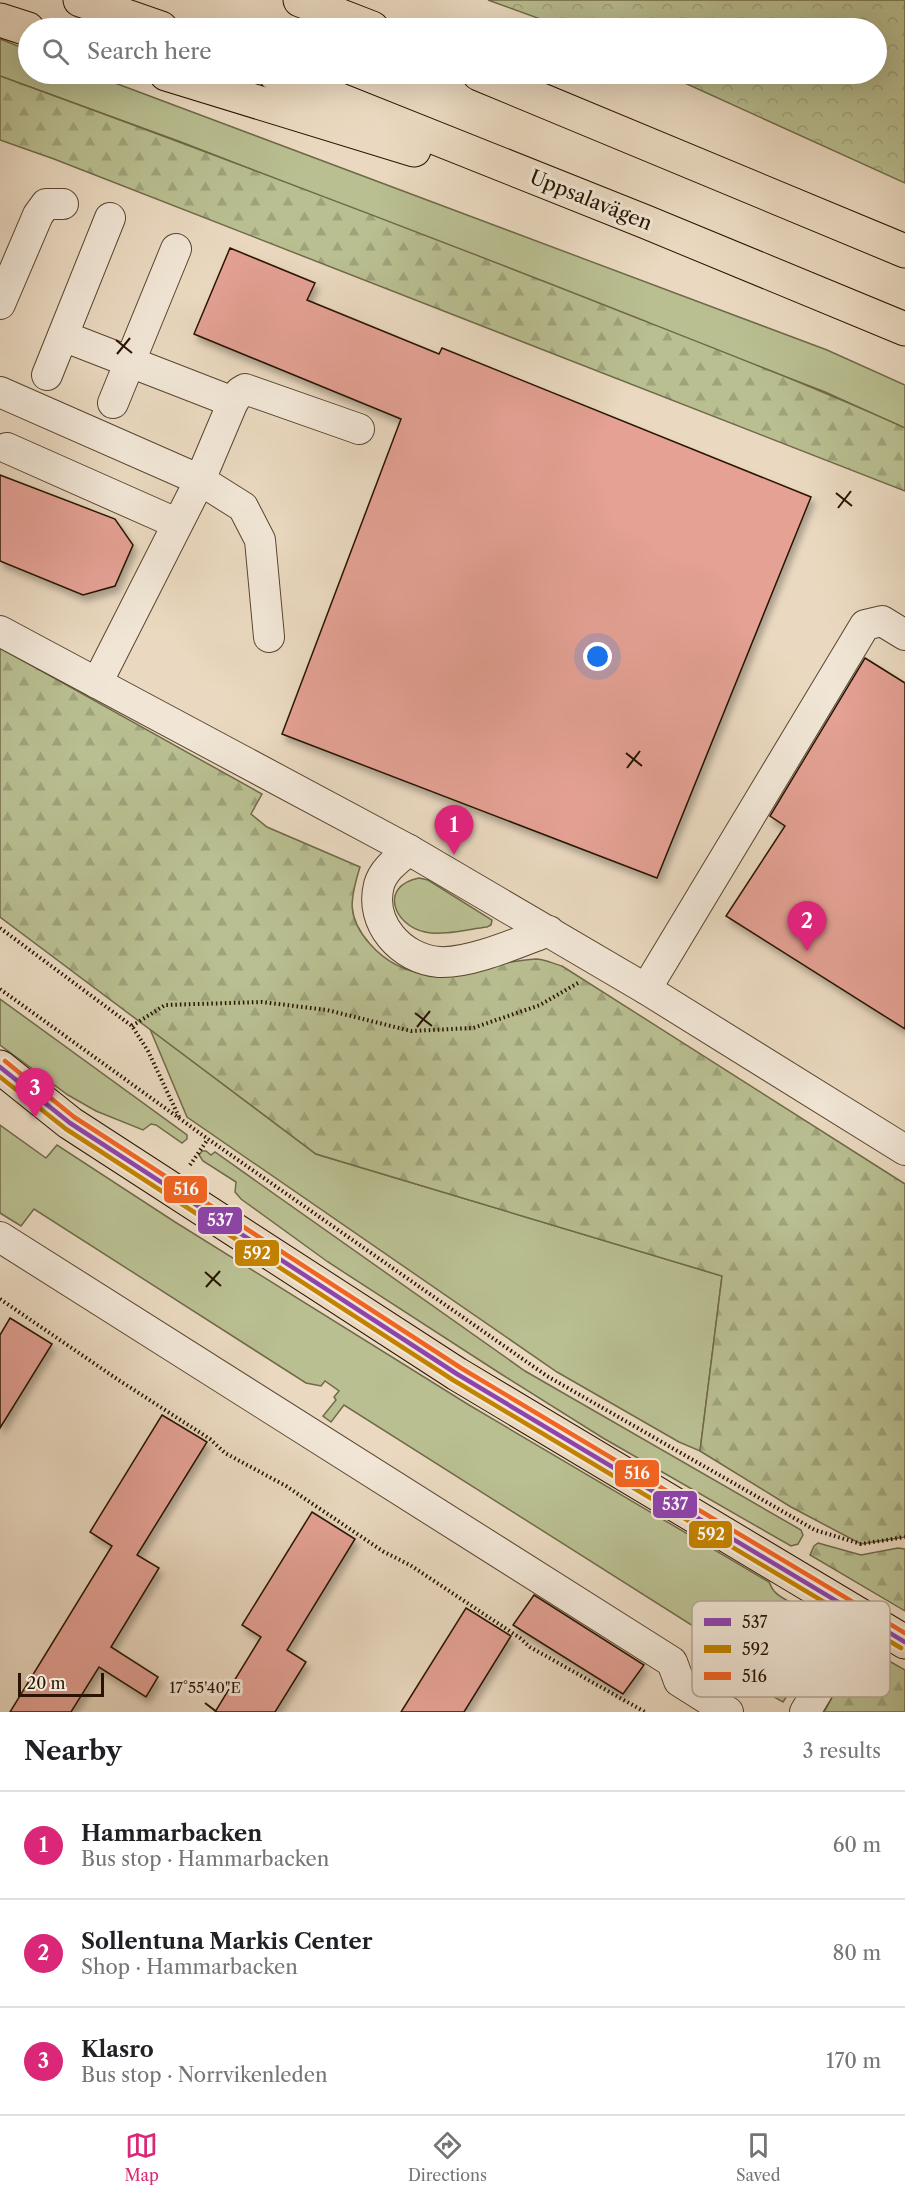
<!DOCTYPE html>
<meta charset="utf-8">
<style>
:root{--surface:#fff;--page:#f6f6f6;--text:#202124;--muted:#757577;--line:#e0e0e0;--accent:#db2777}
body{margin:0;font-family:"Libre Caslon Text",serif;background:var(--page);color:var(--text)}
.scale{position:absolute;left:18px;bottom:15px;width:86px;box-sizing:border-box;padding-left:6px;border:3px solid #281400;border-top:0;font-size:16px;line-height:21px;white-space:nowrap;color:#281400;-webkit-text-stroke:4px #f1e6d6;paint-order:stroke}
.you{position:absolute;left:598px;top:657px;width:21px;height:21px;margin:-15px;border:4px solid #fff;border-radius:50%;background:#1a73e8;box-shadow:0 0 0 9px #1a73e833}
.badge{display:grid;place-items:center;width:39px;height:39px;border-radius:50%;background:var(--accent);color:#fff;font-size:20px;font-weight:700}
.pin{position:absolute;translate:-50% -50px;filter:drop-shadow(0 2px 3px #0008)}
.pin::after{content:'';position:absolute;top:32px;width:21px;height:18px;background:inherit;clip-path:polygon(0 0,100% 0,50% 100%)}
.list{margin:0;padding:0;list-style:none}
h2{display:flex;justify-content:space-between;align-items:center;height:78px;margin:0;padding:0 24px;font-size:26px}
h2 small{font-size:20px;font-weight:400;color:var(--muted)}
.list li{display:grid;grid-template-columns:39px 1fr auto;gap:18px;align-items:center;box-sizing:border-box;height:108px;padding:0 24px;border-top:2px solid var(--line)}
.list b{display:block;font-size:22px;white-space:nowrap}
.list p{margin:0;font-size:20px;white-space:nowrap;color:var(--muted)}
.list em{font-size:20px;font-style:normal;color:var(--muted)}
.icon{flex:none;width:33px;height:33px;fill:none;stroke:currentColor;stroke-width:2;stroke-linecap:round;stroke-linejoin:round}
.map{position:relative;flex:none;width:905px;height:1712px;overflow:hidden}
.search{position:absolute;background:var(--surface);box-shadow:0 6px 24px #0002;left:18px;right:18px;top:18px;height:66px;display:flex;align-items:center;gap:15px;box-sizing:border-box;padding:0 21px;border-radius:33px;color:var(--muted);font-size:22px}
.sheet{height:402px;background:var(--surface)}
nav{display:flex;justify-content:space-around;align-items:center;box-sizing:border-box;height:84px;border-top:2px solid var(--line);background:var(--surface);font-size:16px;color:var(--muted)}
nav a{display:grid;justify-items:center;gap:3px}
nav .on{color:var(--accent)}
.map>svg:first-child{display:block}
.grass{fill:#b9bf91;stroke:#706a48;stroke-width:1.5}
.forest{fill:url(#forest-firs);stroke:#706a48;stroke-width:1.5}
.park{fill:url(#park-crowns);stroke:#706a48;stroke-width:1.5}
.building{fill:#e4a194;stroke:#281400;stroke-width:1.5;filter:url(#shadow)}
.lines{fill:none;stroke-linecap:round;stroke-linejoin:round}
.minor-casing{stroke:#584530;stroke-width:32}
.major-casing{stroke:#281400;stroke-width:35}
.highway-casing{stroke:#281400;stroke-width:35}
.path{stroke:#281400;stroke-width:4;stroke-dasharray:1.5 3;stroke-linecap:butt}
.minor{stroke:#f1e6d6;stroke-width:30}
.major{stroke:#ead9c0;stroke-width:33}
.highway{stroke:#ead9c0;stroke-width:33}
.bus-1-casing{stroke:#f1e6d6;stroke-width:9}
.bus-2-casing{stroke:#f1e6d6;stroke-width:9}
.bus-3-casing{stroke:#f1e6d6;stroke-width:9}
.bus-1{stroke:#8e44ad;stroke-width:4.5}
.bus-2{stroke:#c38200;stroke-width:4.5}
.bus-3{stroke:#f26522;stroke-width:4.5}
.ticks{fill:none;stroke:#281400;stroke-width:2}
.labels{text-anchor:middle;stroke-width:6;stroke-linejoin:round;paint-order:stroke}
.street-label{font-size:20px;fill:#281400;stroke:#f1e6d6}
.key{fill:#f1e6d6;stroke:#b5a796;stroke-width:1.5}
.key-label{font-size:16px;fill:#281400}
.ticks-label{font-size:15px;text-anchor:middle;fill:#281400;stroke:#f1e6d6;stroke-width:6;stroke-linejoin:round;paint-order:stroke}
.line-badge{stroke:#f1e6d6;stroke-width:2}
.badge-label{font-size:16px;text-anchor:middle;font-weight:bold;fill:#fff}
</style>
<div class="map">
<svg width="905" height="1712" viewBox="0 0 905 1712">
<defs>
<pattern id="forest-firs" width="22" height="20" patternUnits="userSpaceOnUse" patternTransform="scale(1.5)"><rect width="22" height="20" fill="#b9bf91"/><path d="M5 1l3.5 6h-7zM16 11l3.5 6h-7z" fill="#9fa37b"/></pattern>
<pattern id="park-crowns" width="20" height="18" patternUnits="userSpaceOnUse" patternTransform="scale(1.5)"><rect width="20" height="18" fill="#b9bf91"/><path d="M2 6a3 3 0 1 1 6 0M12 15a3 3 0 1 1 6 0" fill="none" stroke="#9fa37b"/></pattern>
<filter id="shadow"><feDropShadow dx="3.5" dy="6" stdDeviation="3" flood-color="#0004"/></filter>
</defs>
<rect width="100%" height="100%" fill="#ead9c0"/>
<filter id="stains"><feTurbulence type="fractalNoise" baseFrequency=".00333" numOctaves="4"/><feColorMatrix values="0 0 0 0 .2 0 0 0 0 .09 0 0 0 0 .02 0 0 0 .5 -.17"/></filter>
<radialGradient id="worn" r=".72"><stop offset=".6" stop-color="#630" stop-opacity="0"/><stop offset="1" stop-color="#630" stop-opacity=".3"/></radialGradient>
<g class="grass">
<polygon points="0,39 28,50 28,74 91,74 827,350 905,385 905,428 825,392 181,142 0,76"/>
<path d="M 419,878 L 428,880 L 492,920 L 491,925 L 487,927 C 469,929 442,936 425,932 C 393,925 379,886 419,878 Z"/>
<polygon points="0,999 187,1135 187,1139 182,1143 156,1125 151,1124 143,1130 96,1111 68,1095 0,1045"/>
<polygon points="150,1029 316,1154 722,1276 700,1451 679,1442 557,1372 187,1117"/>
<path d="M 0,1125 L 46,1158 L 57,1145 L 175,1222 L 469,1405 L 769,1582 C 771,1585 771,1588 774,1591 C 785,1605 815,1606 824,1629 L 809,1663 L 783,1702 L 710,1661 L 720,1643 L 344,1405 L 331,1422 L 323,1416 L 336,1400 L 334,1397 L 339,1391 L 325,1381 L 321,1386 L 306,1383 L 34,1209 L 21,1226 L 0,1213 Z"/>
<polygon points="202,1151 206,1151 211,1155 215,1152 525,1371 801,1530 803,1535 798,1544 791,1546 603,1438 501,1374 328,1262 241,1199 235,1192 236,1182 203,1161 199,1155"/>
</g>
<g class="forest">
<path d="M 0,76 C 197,148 393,222 589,299 C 695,341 801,381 905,428 L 905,491 L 54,159 L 0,140 Z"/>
<path d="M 0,648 L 262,794 L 251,814 L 267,827 L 360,867 C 350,899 346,917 370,944 C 419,999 476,962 536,959 C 544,959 554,964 562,966 L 905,1184 L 905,1537 L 861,1544 L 791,1507 L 700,1451 L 722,1276 L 316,1154 L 0,917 Z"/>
<polygon points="818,1543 861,1555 898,1548 905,1549 905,1611 810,1555 814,1546"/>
<path d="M 870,1650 L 905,1670 L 905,1712 L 824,1712 C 837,1690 847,1662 870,1650 Z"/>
</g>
<polygon class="park" points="488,0 905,0 905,183 665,74 876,74 876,28 565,28"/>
<g class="building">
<polygon points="230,248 315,283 307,300 439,354 442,348 811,497 657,878 282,734 401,419 194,334"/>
<polygon points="0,475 115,519 133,545 115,586 83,595 0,561"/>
<polygon points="865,658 905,683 905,1029 726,916 785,826 770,816"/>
<polygon points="10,1318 52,1344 0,1428 0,1335"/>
<polygon points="162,1415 207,1442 137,1555 159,1568 111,1647 158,1677 146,1697 99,1667 71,1712 10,1712 112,1546 90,1532"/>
<polygon points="312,1512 355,1539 287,1650 306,1662 275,1712 215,1712 261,1637 242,1625"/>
<polygon points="534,1595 644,1665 623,1694 513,1625"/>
<polygon points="466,1608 511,1636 464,1712 401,1712"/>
</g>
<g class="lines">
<defs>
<g id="minor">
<polyline points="0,304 38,215 46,204 63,204"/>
<polyline points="63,336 233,402 200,480 97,683"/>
<polyline points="47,375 110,218"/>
<polyline points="0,392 200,480 243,507 260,540 269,637"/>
<polyline points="233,402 240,392 245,389 359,429"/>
<polyline points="113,403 176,249"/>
<polyline points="7,448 176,523"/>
<polyline points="0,631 409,850 646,989 905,1150"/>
<path d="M 409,850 C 397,860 383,870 379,885 C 369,923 401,959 439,962 C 470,964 519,942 549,931"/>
<polyline points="646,989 865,625 882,621 905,635"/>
<polyline points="0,1237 672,1662 679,1681 728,1712"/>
<polyline points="805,1712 862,1617"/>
</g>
<polyline id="major" points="0,1067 70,1123 457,1374 905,1642"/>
<g id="highway">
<polyline points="80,0 161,28"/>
<polyline points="300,0 372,28"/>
<polyline points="0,20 28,29"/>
<polyline points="166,74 414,150"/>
<polyline points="275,74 646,222 905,329"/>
<polyline points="479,74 905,251"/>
</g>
</defs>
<use href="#minor" class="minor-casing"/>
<use href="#major" class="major-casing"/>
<use href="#highway" class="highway-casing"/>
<g class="path">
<polyline points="0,928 132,1026 148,1051 180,1119"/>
<polyline points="0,989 208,1139 547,1376 815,1530 861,1544 905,1537"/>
<polyline points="132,1026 165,1005 262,1002 327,1010 411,1031 473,1028 540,1005 578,983"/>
<polyline points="190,1165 208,1139"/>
<polyline points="0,1299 117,1379 210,1439 225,1453 286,1486 384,1552 410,1565 520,1638 530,1647 645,1712"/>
</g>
<use href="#minor" class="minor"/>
<use href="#major" class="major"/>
<use href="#highway" class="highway"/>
<defs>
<polyline id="bus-1" points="0,1067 70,1123 457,1374 905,1642"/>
<polyline id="bus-2" points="0,1077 66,1129 453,1380 901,1648"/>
<polyline id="bus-3" points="5,1061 74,1117 461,1368 905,1633"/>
</defs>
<use href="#bus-1" class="bus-1-casing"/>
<use href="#bus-2" class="bus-2-casing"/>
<use href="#bus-3" class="bus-3-casing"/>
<use href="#bus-1" class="bus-1"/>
<use href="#bus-2" class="bus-2"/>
<use href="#bus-3" class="bus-3"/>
</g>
<path class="ticks" d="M 116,340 L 132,353M 117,354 L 130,338M 836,493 L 852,506M 838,508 L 851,491M 626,753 L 642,766M 627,768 L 640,751M 415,1013 L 432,1026M 417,1027 L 430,1011M 205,1272 L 221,1286M 206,1287 L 220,1271M 205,1703 L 217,1712"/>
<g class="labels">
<g class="street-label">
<text transform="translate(591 200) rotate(22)" y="7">Uppsalavägen</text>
</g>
</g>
<rect x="692" y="1601" width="198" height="96" rx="9" class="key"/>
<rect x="704" y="1618" width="27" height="8" fill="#8e44ad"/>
<rect x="704" y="1645" width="27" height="8" fill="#c38200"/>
<rect x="704" y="1672" width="27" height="8" fill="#f26522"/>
<g class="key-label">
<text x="742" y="1628">537</text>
<text x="742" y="1655">592</text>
<text x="742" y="1682">516</text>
</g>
<g class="ticks-label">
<text x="205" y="1693">17°55'40"E</text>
</g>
<g class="line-badge">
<rect x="163" y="1175" width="45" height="29" rx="6" fill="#f26522"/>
<rect x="197" y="1206" width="46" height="29" rx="6" fill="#8e44ad"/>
<rect x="234" y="1239" width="46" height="28" rx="6" fill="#c38200"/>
<rect x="614" y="1459" width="46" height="29" rx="6" fill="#f26522"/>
<rect x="652" y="1490" width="46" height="29" rx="6" fill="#8e44ad"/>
<rect x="688" y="1520" width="45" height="29" rx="6" fill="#c38200"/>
</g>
<g class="badge-label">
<text x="186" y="1195">516</text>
<text x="220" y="1226">537</text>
<text x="257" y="1259">592</text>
<text x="637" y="1479">516</text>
<text x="675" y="1510">537</text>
<text x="711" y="1540">592</text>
</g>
<rect width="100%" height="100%" filter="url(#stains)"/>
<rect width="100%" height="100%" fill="url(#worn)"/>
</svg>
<div class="scale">20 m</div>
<div class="you"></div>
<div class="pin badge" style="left:454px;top:855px">1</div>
<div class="pin badge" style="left:807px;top:951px">2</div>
<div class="pin badge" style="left:35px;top:1118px">3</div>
<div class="search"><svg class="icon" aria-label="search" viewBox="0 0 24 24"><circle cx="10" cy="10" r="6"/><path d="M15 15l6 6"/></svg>Search here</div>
</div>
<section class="sheet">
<h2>Nearby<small>3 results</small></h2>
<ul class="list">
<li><span class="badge">1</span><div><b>Hammarbacken</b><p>Bus stop · Hammarbacken</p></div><em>60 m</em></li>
<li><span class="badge">2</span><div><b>Sollentuna Markis Center</b><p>Shop · Hammarbacken</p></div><em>80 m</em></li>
<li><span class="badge">3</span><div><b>Klasro</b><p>Bus stop · Norrvikenleden</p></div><em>170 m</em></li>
</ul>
</section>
<nav>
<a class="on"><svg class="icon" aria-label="map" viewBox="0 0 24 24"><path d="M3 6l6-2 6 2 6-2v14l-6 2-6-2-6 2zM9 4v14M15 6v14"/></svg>Map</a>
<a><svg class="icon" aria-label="directions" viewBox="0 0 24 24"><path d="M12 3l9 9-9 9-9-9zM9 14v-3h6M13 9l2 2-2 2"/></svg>Directions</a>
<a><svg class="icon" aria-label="saved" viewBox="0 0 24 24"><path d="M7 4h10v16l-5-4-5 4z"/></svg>Saved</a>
</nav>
